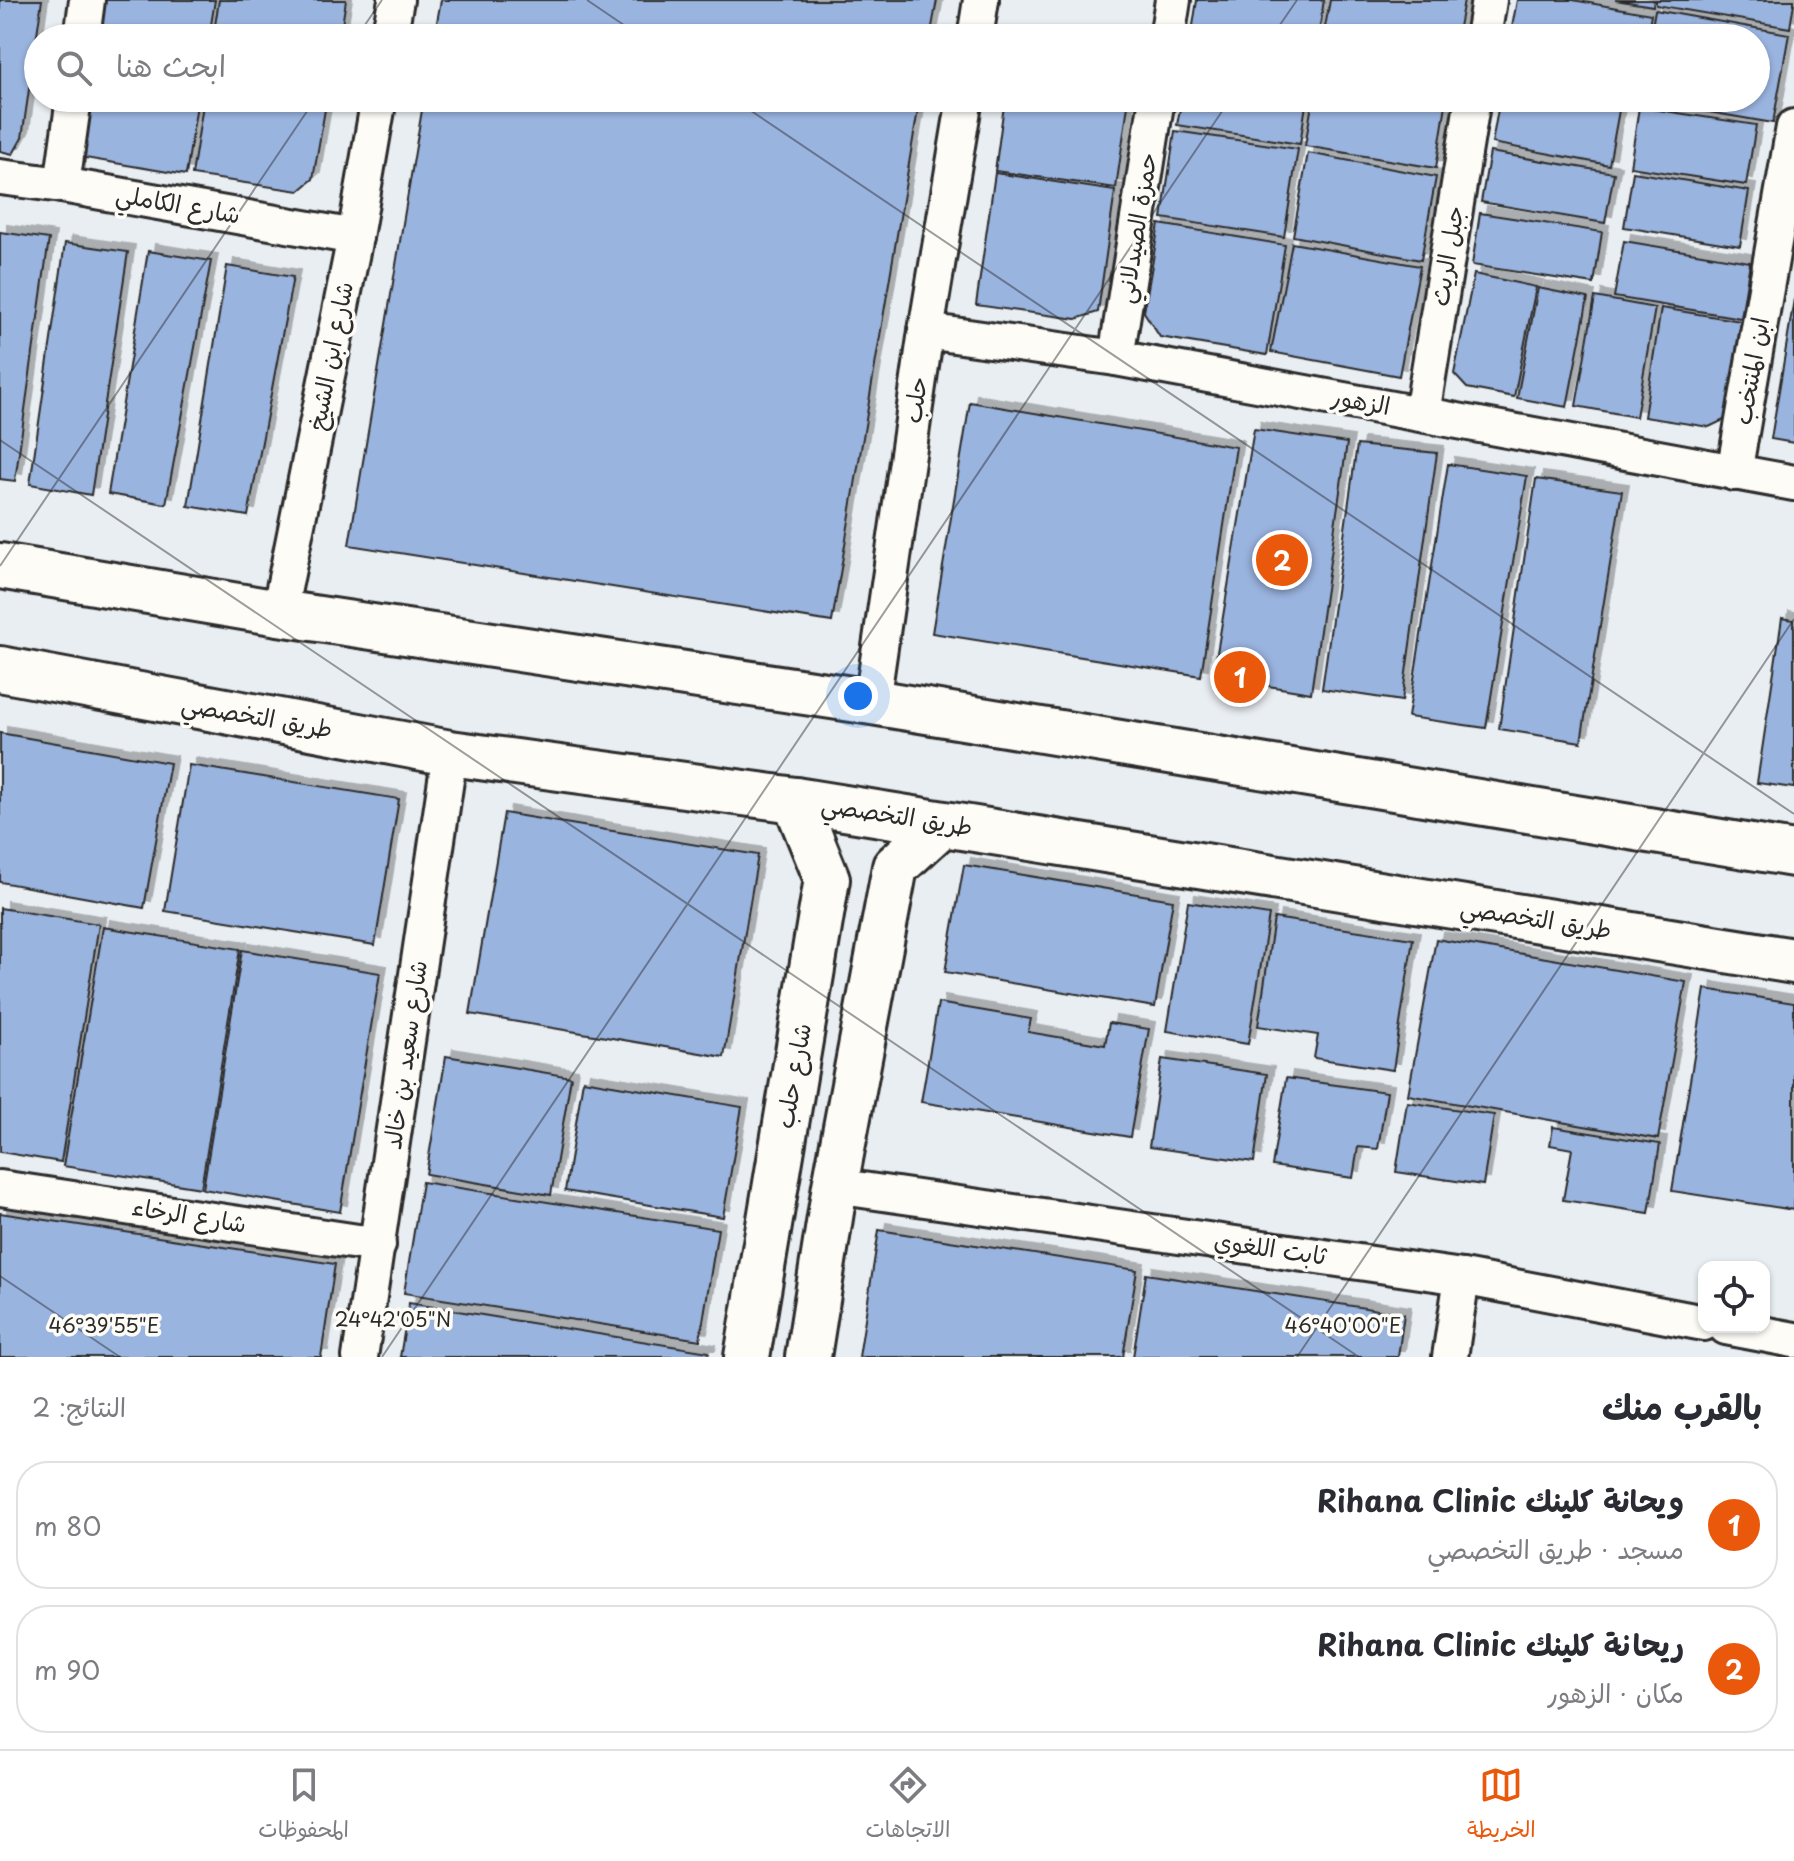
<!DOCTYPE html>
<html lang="ar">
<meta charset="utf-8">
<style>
:root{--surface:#fff;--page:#f2f2f3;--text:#2b2b33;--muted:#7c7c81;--line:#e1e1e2;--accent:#ea580c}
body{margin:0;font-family:"Playpen Sans","Playpen Sans Arabic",sans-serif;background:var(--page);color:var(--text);direction:rtl}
.controls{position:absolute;right:24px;bottom:24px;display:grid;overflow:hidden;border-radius:16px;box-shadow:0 2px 6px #0004}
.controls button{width:72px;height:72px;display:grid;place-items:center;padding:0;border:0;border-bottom:2px solid var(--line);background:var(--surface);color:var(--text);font:40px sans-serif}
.you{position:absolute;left:858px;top:696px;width:28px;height:28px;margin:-20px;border:6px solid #fff;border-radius:50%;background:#1a73e8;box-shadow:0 0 0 12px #1a73e833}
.badge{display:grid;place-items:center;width:52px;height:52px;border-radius:50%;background:var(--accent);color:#fff;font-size:26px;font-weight:700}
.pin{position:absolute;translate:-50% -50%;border:4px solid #fff;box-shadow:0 2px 8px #0006}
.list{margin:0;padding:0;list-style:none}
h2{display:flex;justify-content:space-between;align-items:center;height:104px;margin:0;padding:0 32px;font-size:34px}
h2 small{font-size:26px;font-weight:400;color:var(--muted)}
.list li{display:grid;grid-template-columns:52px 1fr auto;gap:24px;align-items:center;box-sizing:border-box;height:128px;margin:0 16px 16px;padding:0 16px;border:2px solid var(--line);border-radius:32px}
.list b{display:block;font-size:30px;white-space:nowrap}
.list p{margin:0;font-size:26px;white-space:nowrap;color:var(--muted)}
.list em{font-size:26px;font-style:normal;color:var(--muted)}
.icon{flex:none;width:44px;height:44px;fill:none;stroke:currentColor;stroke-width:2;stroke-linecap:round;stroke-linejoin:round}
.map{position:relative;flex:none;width:1794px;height:1357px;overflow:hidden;direction:ltr}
.search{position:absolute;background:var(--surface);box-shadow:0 2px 6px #0004;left:24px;right:24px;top:24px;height:88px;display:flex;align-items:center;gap:20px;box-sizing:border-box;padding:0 28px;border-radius:44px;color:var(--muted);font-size:30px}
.sheet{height:392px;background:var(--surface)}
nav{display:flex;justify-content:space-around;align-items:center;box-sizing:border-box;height:112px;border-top:2px solid var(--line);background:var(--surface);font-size:22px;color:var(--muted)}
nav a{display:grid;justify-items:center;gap:4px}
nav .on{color:var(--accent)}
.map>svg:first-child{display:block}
.building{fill:#9ab4e0;stroke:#2b2b2b;stroke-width:2;filter:url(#shadow)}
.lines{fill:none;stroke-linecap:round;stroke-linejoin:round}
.street-casing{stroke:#2b2b2b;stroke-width:40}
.secondary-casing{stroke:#2b2b2b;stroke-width:50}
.primary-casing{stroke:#2b2b2b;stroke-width:50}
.street{stroke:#fdfcf7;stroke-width:34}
.secondary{stroke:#fdfcf7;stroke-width:44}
.primary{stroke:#fdfcf7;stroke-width:44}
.ticks{fill:none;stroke:#2b2b2b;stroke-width:2;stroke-opacity:0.45}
.labels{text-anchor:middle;stroke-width:7;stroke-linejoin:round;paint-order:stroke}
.street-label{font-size:24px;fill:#2b2b2b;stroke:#fdfcf7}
.ticks-label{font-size:20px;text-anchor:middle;fill:#2b2b2b;stroke:#fdfcf7;stroke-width:7;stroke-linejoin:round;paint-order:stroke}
</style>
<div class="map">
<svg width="1794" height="1357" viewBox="0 0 1794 1357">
<defs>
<filter id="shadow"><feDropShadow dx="7" dy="-7" stdDeviation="0" flood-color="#0004"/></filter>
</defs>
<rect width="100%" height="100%" fill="#e9eef2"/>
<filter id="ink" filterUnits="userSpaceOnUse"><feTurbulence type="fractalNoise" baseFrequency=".0125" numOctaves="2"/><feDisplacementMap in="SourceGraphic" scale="16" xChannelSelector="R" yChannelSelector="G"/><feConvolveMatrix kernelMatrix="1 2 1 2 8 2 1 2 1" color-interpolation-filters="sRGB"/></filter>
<g filter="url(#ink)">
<g class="building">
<polygon points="0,0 42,0 22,138 13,154 0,151"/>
<polygon points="94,0 215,0 209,38 88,38"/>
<polygon points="219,0 346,0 340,38 213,38"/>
<polygon points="441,0 937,0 930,38 434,38"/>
<polygon points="1197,0 1324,0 1318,38 1232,38 1192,32"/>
<polygon points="1330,0 1464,0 1457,38 1323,38"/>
<polygon points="1517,0 1573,0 1651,14 1647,38 1510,38"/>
<polygon points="1615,0 1654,0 1653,6"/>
<polygon points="1656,0 1794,0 1794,3 1790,28 1656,5"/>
<polygon points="1655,10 1789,34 1773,123 1639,100 1756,98 1756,38 1650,38"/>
<polygon points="79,98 198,98 186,175 79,157"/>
<polygon points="204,98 327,98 313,179 299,191 192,175"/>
<polygon points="424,98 920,98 832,622 349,545"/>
<polygon points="1005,98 1129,98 1116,188 995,171"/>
<polygon points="1182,98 1307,98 1300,144 1177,125"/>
<polygon points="1313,98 1447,98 1436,168 1305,146"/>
<polygon points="1500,98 1584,98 1620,105 1609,165 1492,143"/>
<polygon points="1601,98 1636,98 1634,104"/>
<polygon points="1639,107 1756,125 1746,185 1630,167"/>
<polygon points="1175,131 1298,149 1284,237 1162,218"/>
<polygon points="1490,152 1614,173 1605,223 1481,202"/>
<polygon points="1308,153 1436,177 1421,260 1293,236"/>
<polygon points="1633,172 1749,191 1740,246 1624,227"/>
<polygon points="995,173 1115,191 1098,312 1076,319 976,305"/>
<polygon points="1480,213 1602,232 1594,284 1472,265"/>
<polygon points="1159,224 1285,245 1267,355 1160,337 1144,312"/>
<polygon points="0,232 49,239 15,481 0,479"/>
<polygon points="1624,241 1750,262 1741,318 1614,297"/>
<polygon points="65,243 128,252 91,495 30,484"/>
<polygon points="1292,243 1420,266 1399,376 1271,352"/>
<polygon points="148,251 211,261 166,504 108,494"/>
<polygon points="227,266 293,277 248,516 188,506"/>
<polygon points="1474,274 1536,287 1514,397 1467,388 1454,374"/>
<polygon points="1538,288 1588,298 1567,407 1517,398"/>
<polygon points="1595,297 1655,308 1636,417 1576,406"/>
<polygon points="1794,299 1794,443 1771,439"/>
<polygon points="1661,308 1741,321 1726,419 1709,427 1644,417"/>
<polygon points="970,402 1236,447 1201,676 932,633"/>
<polygon points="1254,429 1347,443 1311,693 1213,677"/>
<polygon points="1357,445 1437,453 1402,701 1322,689"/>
<polygon points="1448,464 1527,476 1486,728 1408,717"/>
<polygon points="1536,479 1622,491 1581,742 1499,729"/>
<polygon points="1782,618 1794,620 1794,788 1757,783"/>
<polygon points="0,733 170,763 144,908 0,882"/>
<polygon points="189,765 399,799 375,945 165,911"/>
<polygon points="504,813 758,855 724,1057 470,1014"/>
<polygon points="964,865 1173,900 1155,1007 945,972"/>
<polygon points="1188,902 1269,915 1248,1044 1167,1031"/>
<polygon points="0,908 99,924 61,1162 0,1152"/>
<polygon points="1274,918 1413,939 1393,1070 1314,1058 1318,1035 1258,1026"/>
<polygon points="103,927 240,949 201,1188 63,1166"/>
<polygon points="1436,939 1686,982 1658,1139 1408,1095"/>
<polygon points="242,950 380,973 340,1212 203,1189"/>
<polygon points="1705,989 1794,1003 1794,1210 1672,1191"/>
<polygon points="938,1003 1031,1019 1028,1032 1105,1045 1109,1023 1149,1029 1130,1137 921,1102"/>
<polygon points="446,1056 571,1077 551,1195 426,1174"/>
<polygon points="1162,1059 1267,1074 1254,1162 1149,1147"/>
<polygon points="1286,1078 1387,1092 1378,1149 1358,1147 1353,1178 1272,1166"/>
<polygon points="583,1080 742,1107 723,1217 565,1191"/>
<polygon points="1407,1102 1494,1115 1483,1185 1396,1172"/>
<polygon points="1553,1127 1660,1144 1649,1213 1563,1200 1572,1149 1550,1145"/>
<polygon points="422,1182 718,1229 700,1340 404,1293"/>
<polygon points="0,1213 335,1264 321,1357 0,1357"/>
<polygon points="879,1230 1137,1270 1123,1357 859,1357"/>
<polygon points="1146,1274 1404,1314 1398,1357 1133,1357"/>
<polygon points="409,1303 709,1352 708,1357 400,1357"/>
</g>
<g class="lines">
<defs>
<g id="street">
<polyline points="82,38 87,0"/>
<polyline points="389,38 396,0"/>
<polyline points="975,38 981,0"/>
<polyline points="1167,38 1173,0"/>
<polyline points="1483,38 1489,0"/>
<polyline points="0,177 62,185 355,237"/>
<polyline points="62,185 74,98"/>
<polyline points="926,331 1116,358 1794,483"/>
<polyline points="1116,358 1157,98"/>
<polyline points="1422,414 1473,98"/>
<polyline points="1734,473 1794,127"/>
<polyline points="279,613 355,237 379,98"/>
<polyline points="872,702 926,331 965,98"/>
<polyline points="835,1186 1462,1277 1704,1323"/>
<polyline points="0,1188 378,1245"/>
<polyline points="1726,1327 1794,1340"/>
<polyline points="360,1357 450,753"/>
<polyline points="1450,1357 1462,1277"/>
</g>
<g id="secondary">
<polyline points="747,1357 827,879 795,800"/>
<polyline points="808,1357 835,1186 895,867 942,824"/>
</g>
<g id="primary">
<polyline points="0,566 279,613 872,702 1794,854"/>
<polyline points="0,669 450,753 795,800 1794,961"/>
</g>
</defs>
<use href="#street" class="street-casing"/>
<use href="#secondary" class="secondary-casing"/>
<use href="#primary" class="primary-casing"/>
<use href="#street" class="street"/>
<use href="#secondary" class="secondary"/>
<use href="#primary" class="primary"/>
</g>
</g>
<path class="ticks" d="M 587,0 L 643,38M 356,38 L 382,0M 1271,38 L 1297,0M 732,98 L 1794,814M 0,440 L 1359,1357M 0,566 L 316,98M 0,1276 L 120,1357M 382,1357 L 1231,98M 1297,1357 L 1794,619"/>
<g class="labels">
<g class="street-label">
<text transform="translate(178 205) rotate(10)" y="8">شارع الكاملي</text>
<text transform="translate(1137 228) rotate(-81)" y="8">حمزة الصيدلاني</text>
<text transform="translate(1448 256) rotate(-81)" y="8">جبل الريث</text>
<text transform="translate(331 356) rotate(-79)" y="8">شارع ابن الشيخ</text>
<text transform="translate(1752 371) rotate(-80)" y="8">ابن المنتخب</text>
<text transform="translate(916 400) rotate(-82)" y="8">حلب</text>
<text transform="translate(1361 402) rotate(10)" y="8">الزهور</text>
<text transform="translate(257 717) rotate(10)" y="8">طريق التخصصي</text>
<text transform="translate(897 816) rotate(9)" y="8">طريق التخصصي</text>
<text transform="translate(1536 919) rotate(9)" y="8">طريق التخصصي</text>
<text transform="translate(406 1055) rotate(-82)" y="8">شارع سعيد بن خالد</text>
<text transform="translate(794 1076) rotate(-80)" y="8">شارع حلب</text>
<text transform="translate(189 1216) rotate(9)" y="8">شارع الرخاء</text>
<text transform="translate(1270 1249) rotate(8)" y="8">ثابت اللغوي</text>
</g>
</g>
<g class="ticks-label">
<text x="393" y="1327">24°42'05"N</text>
<text x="104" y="1333">46°39'55"E</text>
<text x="1343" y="1333">46°40'00"E</text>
</g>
</svg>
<div class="controls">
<button><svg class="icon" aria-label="locate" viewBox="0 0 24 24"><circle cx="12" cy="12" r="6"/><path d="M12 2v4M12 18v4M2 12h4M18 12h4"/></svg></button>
</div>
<div class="you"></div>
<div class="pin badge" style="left:1240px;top:677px">1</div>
<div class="pin badge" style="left:1282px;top:560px">2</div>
<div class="search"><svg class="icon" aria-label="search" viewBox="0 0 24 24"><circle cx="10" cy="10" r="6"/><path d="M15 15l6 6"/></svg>ابحث هنا</div>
</div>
<section class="sheet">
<h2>بالقرب منك<small>النتائج: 2</small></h2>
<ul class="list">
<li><span class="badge">1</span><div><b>ويحانة كلينك Rihana Clinic</b><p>مسجد · طريق التخصصي</p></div><em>80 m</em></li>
<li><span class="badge">2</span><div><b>ريحانة كلينك Rihana Clinic</b><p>مكان · الزهور</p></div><em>90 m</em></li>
</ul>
</section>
<nav>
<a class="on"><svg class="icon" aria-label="map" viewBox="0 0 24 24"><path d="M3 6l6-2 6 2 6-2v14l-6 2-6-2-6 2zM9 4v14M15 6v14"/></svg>الخريطة</a>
<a><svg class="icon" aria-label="directions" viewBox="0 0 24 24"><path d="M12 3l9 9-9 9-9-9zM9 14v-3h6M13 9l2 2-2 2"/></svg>الاتجاهات</a>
<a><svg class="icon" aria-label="saved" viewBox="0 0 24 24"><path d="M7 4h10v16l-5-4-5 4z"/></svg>المحفوظات</a>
</nav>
